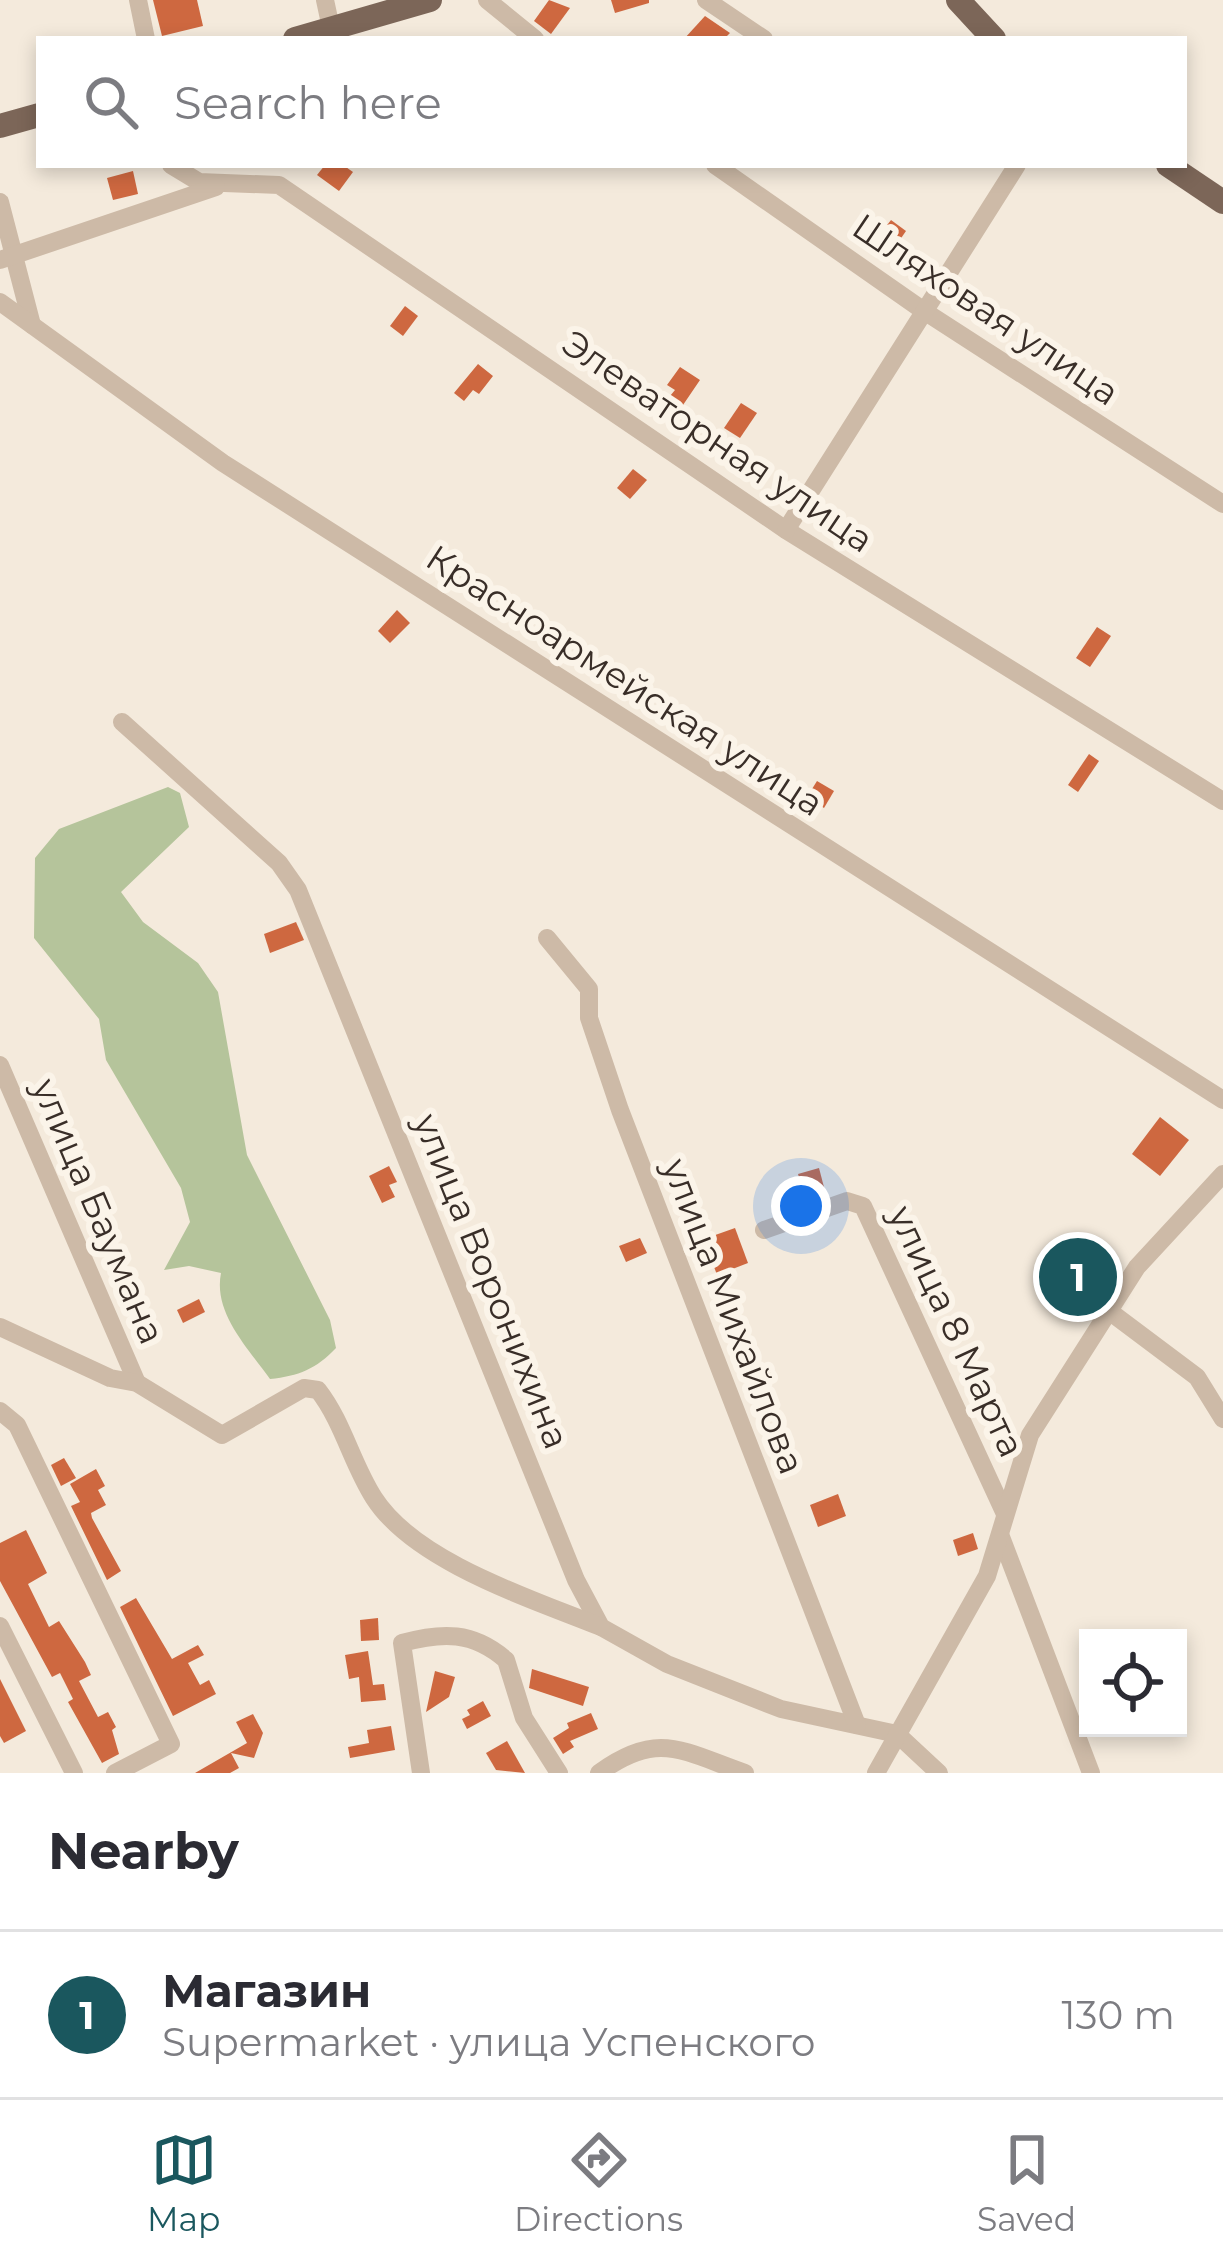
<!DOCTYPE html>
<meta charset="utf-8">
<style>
:root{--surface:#fff;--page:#f2f2f3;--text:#2b2b33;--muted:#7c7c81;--line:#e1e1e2;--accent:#1a575e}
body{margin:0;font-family:Montserrat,sans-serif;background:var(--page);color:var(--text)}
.controls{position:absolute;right:36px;bottom:36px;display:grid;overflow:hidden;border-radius:0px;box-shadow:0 6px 18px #0003}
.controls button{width:108px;height:108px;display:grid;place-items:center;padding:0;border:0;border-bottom:3px solid var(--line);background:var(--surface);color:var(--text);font:60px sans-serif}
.you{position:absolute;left:801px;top:1206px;width:42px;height:42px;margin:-30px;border:9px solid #fff;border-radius:50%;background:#1a73e8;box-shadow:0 0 0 18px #1a73e833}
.badge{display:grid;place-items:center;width:78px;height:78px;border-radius:50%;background:var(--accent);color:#fff;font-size:39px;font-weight:700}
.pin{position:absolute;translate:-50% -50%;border:6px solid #fff;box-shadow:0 3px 12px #0006}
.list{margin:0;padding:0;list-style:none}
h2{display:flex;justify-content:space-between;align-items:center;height:156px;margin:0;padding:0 48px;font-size:51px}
h2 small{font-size:39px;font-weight:400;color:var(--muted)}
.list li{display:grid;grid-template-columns:78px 1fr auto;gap:36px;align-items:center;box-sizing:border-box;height:168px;padding:0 48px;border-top:3px solid var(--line)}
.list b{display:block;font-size:45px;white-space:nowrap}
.list p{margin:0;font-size:39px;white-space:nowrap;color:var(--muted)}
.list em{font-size:39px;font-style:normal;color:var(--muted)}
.icon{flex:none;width:66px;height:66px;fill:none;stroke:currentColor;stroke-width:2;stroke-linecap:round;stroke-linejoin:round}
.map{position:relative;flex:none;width:1223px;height:1773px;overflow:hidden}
.search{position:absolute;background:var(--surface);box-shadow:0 6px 18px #0003;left:36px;right:36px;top:36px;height:132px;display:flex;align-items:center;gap:30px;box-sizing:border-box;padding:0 42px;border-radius:0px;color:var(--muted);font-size:45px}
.sheet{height:324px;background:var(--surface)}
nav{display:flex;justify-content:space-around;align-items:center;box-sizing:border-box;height:168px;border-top:3px solid var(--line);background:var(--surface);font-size:33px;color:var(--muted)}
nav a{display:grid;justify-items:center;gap:6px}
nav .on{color:var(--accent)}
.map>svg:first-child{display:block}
.green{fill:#b5c49b}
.building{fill:#ce6840}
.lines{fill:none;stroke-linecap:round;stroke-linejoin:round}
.minor{stroke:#cdbaa7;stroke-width:18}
.major{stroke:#7c6658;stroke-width:24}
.labels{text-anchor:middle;stroke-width:12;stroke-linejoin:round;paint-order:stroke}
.street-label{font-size:36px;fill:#392e28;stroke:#fbf4e9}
</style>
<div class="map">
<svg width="1223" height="1773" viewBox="0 0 1223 1773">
<rect width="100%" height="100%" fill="#f4eadc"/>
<path class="green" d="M 168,787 L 180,793 L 189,827 L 121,892 L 143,922 L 198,963 L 218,992 L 247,1155 L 330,1320 L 336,1348 C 316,1369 299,1376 270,1379 C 248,1348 213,1313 221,1273 L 189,1266 L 164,1270 L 190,1222 L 181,1188 L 106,1060 L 99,1019 L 34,938 L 35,858 L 59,829 Z"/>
<g class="building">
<polygon points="153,0 197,0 203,26 162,36"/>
<polygon points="549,0 570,8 551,34 534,21"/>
<polygon points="611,0 649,0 649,3 615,13"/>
<polygon points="705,16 730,33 724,39 684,39"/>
<polygon points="325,165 343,165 353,172 339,191 317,175"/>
<polygon points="133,171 138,194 113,200 107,178"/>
<polygon points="891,220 906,231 897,244 881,233"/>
<polygon points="405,306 418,316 403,336 390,326"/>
<polygon points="478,364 493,376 479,394 473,390 464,401 454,393"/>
<polygon points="680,367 700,380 683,405 670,396 675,390 667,385"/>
<polygon points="741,403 757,413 740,438 724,428"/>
<polygon points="633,469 647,480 630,499 617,488"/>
<polygon points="397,610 410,623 390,643 378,631"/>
<polygon points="1097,627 1111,636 1090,667 1076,658"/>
<polygon points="1089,754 1099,761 1078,792 1068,785"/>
<polygon points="817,781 834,791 824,808 807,797"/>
<polygon points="296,922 304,940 270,953 264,934"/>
<polygon points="1160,1117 1189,1140 1160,1176 1132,1154"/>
<polygon points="389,1166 397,1182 389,1185 395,1197 382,1203 369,1176"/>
<polygon points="819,1168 825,1191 805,1197 798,1174"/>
<polygon points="735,1228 748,1263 717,1275 704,1239"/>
<polygon points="640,1238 647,1253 626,1262 619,1246"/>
<polygon points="1080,1264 1089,1272 1073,1290 1064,1282"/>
<polygon points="199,1299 205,1312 183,1323 177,1310"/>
<polygon points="64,1458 76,1478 61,1486 51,1465"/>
<polygon points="96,1469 105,1486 98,1490 106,1505 91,1513 92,1518 121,1571 107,1580 71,1506 80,1502 70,1484"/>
<polygon points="838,1494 846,1516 818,1527 810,1505"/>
<polygon points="26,1530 47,1573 28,1584 49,1627 59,1621 85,1662 91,1675 79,1681 98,1717 108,1712 116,1727 112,1730 119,1754 102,1763 68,1702 73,1699 60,1673 52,1677 0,1581 0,1543"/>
<polygon points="973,1533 978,1549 958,1556 953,1540"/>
<polygon points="136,1598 172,1659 198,1645 204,1655 188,1663 200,1685 209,1680 216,1694 173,1716 120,1607"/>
<polygon points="378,1618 379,1640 361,1641 360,1620"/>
<polygon points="368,1651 373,1685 384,1684 386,1700 361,1702 359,1677 349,1679 345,1655"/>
<polygon points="532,1669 589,1687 583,1706 529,1688"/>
<polygon points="435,1671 455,1677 449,1697 426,1712"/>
<polygon points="0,1679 26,1731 4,1743 0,1736"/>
<polygon points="483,1701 491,1716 467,1729 462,1719 470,1715 467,1710"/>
<polygon points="591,1713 598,1729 570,1741 574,1747 563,1754 553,1738 569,1728 567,1723"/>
<polygon points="253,1714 263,1733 254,1758 231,1753 239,1768 230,1773 195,1773 247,1743 236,1722"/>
<polygon points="391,1726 395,1750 350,1758 348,1747 369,1743 367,1730"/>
<polygon points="507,1741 525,1773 496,1770 486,1753"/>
</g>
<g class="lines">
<g class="minor">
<polyline points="138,0 146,39"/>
<polyline points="325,0 331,28"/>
<polyline points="487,0 535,39"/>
<polyline points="706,0 764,39"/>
<polyline points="171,165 199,182 279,185 786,530 1223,801"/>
<polyline points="715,165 924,311 1223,504"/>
<polyline points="0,202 32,325"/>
<polyline points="0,260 216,187"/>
<polyline points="0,302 223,463 1223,1100"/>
<polyline points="786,530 1017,165"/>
<polyline points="122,722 279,863 298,890 576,1580 601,1627 667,1664 781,1709 897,1734 939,1773"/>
<polyline points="547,938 589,989 589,1018 620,1110 857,1725"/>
<polyline points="0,1065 137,1383"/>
<polyline points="764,1230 847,1201 863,1206 1005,1514"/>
<polyline points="1109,1311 1197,1377 1223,1419"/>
<path d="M 0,1327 L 110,1378 L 137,1383 L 222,1435 L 304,1388 L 318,1390 C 343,1422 352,1464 374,1498 C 415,1562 532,1599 601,1627"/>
<polyline points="0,1411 17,1425 171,1744 115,1773"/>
<polyline points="1001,1537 1091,1773"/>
<polyline points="0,1626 74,1773"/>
<path d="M 421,1773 L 402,1643 C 442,1632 473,1631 506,1660 L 524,1718 L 559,1773"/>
<path d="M 599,1773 C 658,1730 682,1751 745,1773"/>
<polyline points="876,1773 987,1576 1030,1435 1137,1267 1223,1174"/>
</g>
<g class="major">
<polyline points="958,0 994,39"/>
<polyline points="295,39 430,0"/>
<polyline points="0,126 39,115"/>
<polyline points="1168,165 1223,202"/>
</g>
</g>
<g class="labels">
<g class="street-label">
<text transform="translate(986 309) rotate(34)" y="13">Шляховая улица</text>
<text transform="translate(718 441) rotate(34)" y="13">Элеваторная улица</text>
<text transform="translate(625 680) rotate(33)" y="13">Красноармейская улица</text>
<text transform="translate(99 1211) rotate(67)" y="13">улица Баумана</text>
<text transform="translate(492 1281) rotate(68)" y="13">улица Воронихина</text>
<text transform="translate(734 1316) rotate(69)" y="13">улица Михайлова</text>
<text transform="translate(957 1331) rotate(65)" y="13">улица 8 Марта</text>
</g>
</g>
</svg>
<div class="controls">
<button><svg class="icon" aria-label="locate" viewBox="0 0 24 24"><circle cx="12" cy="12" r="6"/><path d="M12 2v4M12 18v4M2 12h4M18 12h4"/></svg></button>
</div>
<div class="you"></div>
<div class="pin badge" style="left:1078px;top:1277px">1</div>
<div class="search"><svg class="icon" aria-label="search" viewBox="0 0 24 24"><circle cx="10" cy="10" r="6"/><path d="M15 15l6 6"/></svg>Search here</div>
</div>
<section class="sheet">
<h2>Nearby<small></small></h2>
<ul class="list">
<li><span class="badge">1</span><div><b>Магазин</b><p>Supermarket · улица Успенского</p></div><em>130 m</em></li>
</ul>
</section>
<nav>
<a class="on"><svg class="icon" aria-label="map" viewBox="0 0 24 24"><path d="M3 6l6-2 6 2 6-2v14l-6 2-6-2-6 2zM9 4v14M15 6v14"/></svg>Map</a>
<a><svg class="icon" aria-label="directions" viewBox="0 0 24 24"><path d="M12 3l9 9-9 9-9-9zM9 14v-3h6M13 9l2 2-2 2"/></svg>Directions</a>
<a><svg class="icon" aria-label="saved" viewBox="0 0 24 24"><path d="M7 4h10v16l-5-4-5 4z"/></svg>Saved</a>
</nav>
